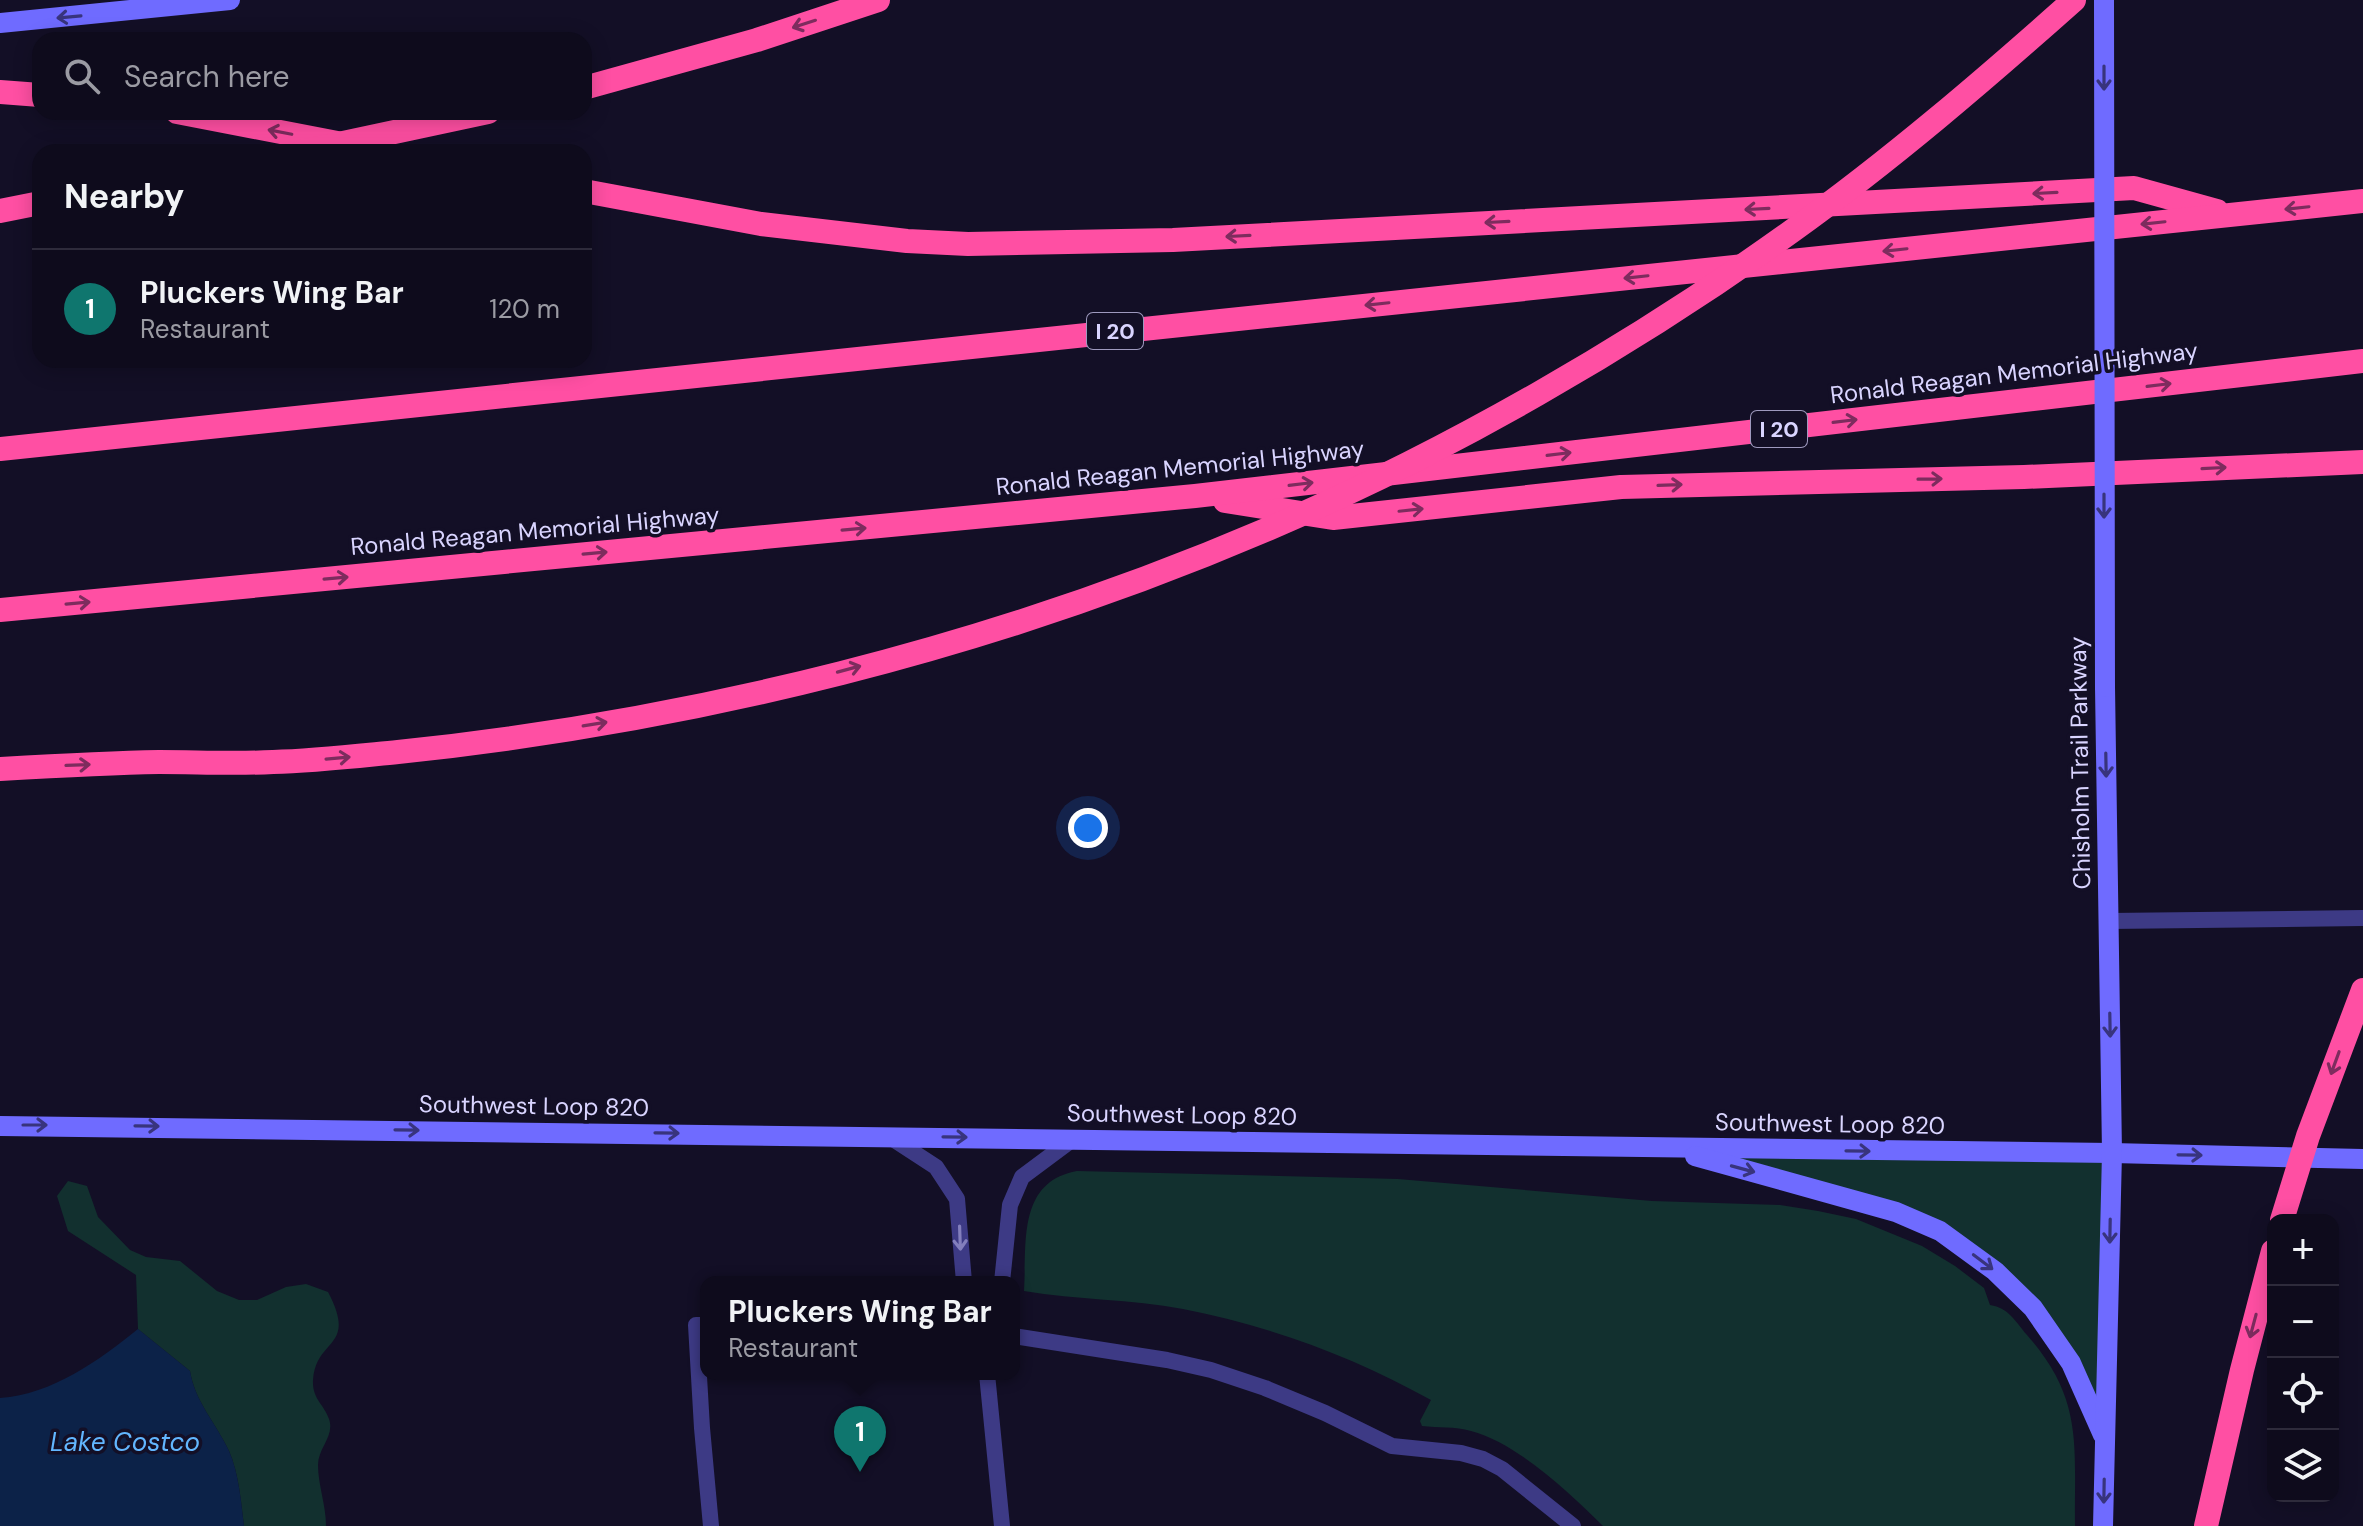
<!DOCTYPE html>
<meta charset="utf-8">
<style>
:root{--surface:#0e0b1c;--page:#1c1929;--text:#f1f3f6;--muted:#9b9ba3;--line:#2e2b3b;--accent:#0f766e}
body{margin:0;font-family:"DM Sans",sans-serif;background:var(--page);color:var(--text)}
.controls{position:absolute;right:24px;bottom:24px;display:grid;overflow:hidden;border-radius:16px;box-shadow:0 4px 20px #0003}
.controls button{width:72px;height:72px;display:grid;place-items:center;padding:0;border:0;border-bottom:2px solid var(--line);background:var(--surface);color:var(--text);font:40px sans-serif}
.you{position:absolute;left:1088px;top:828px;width:28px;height:28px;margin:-20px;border:6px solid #fff;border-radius:50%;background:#1a73e8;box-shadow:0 0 0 12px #1a73e833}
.badge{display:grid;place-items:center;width:52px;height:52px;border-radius:50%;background:var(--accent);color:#fff;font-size:26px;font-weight:700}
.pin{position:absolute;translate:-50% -66px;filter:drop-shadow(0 2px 4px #0008)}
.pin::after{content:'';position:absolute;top:42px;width:28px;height:24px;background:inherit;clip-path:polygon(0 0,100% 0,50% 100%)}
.popup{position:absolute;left:700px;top:1276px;width:320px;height:104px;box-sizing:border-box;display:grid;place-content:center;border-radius:16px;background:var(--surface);filter:drop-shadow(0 2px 6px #0005);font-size:26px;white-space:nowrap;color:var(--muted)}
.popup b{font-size:30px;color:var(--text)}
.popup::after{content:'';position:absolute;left:50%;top:100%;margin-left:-16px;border:16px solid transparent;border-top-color:var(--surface)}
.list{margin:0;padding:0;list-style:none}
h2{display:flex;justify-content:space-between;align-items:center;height:104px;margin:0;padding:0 32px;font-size:34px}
h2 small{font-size:26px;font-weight:400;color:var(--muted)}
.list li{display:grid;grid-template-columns:52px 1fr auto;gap:24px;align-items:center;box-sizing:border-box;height:120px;padding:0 32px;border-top:2px solid var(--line)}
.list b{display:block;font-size:30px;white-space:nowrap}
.list p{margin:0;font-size:26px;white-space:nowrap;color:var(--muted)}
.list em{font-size:26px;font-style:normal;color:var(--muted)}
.icon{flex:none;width:44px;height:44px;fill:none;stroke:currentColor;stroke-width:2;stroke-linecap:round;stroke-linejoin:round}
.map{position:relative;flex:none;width:2363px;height:1526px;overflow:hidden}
.search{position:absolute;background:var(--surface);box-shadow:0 4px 20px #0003;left:32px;top:32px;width:560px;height:88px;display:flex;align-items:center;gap:20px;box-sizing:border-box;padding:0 28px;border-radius:24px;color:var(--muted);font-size:30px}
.panel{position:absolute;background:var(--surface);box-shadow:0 4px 20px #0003;left:32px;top:144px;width:560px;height:224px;border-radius:24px}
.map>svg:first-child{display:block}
.green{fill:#12302f}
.water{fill:#0c2248}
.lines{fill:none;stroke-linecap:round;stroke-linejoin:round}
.lane{stroke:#3d3a85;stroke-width:16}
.secondary{stroke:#6f6bff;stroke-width:20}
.highway{stroke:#ff4fa3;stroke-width:24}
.secondary-bridge{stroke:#6f6bff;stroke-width:20}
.highway-bridge{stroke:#ff4fa3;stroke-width:24}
.oneway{stroke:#38347d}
.oneway2{stroke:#7d2c5e}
.oneway3{stroke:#837fbc}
.labels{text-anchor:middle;stroke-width:7;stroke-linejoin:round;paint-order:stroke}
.shield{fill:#130f26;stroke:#9e99be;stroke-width:2}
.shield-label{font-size:22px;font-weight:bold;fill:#d9d4ff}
.street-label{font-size:24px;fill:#d9d4ff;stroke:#130f26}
.water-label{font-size:26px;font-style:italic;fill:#62b6ff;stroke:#130f26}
</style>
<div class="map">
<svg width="2363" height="1526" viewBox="0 0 2363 1526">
<rect width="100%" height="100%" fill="#130f26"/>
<g class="green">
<polygon points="1668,1149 2112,1153 2105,1441 2033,1308 1940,1231"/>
<path d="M 1077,1171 L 1398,1179 L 1652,1201 L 1780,1205 L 1818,1211 L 1856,1219 L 1922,1246 L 1955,1266 L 1984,1288 L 1990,1305 C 2009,1308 2015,1321 2027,1335 C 2084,1400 2074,1445 2075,1526 L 1603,1526 C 1570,1493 1517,1443 1471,1431 C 1455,1426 1438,1428 1422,1426 L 1420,1421 L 1431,1400 C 1354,1357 1270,1326 1183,1309 C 1131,1299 1077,1300 1024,1291 C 1027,1243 1017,1182 1077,1171 Z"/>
<path d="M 68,1181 L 87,1186 L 98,1217 L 130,1250 L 146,1257 L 180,1261 L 217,1291 L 239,1300 L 257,1300 L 286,1287 L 306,1284 L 328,1292 C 358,1349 316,1337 313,1380 C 312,1399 324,1404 329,1419 C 335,1436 318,1448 318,1465 C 318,1485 326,1505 326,1526 L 244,1526 C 241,1502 239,1474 229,1451 C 216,1423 195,1402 190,1371 L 138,1329 L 136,1275 L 68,1231 L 57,1196 Z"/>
</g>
<path class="water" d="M 138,1329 L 190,1371 C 195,1402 216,1423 229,1451 C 239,1474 241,1502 244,1526 L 0,1526 L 0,1398 C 53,1394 98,1361 138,1329 Z"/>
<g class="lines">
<g class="lane">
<polyline points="2109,921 2363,918"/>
<polyline points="890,1137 936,1167 957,1199 964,1282"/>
<polyline points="1002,1282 1010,1205 1022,1177 1073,1139"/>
<polyline points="706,1325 696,1325 702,1428 711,1526"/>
<polyline points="1014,1336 1167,1360 1211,1370 1265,1388 1325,1413 1392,1446 1461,1453 1483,1459 1502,1469 1573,1526"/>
<polyline points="987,1374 1002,1526"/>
</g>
<g class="secondary">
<polyline points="0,23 230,0"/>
<polyline points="0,1126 2112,1153 2363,1159"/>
<polyline points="1695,1156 1896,1212 1940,1231 1995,1271 2033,1308 2071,1363 2103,1435"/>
<polyline points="2103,1526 2112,1153 2105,687"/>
</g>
<g class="highway">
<polyline points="584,88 757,40 878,0"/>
<polyline points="0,92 40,95"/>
<polyline points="177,112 384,152"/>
<polyline points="584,191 761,224 907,241 968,244 1173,240 2134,188 2217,211"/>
<polyline points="0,211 40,203"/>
<polyline points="0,449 2363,201"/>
<polyline points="1225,501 1333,518 1621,487 2024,477 2363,462"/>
<polyline points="0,610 1195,496 2363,361"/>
<polyline points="2206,1526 2242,1370 2273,1251"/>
</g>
<polyline class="secondary-bridge" points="2104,0 2105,687"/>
<g class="highway-bridge">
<polyline points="301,152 488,112"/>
<path d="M 0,769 C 53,766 106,763 159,762 C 197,762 236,764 273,762 C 315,761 357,756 398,752 C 695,721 993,647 1268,529 C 1448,452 1633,345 1792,231 C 1891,160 1983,81 2074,0"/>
<polyline points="2282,1220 2308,1136 2363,990"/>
</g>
</g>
<defs><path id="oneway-shaft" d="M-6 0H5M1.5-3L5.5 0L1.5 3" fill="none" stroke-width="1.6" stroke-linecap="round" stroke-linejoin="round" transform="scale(2)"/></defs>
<g class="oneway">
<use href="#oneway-shaft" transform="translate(69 17) rotate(175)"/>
<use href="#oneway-shaft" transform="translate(2104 78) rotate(90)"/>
<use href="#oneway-shaft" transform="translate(2104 506) rotate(90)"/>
<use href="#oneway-shaft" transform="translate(2106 765) rotate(89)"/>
<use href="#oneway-shaft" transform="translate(2110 1025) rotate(89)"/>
<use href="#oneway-shaft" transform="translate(35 1125)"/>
<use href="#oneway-shaft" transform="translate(147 1126) rotate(1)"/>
<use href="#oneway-shaft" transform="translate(407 1130) rotate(1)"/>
<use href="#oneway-shaft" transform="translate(667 1133) rotate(1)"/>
<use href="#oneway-shaft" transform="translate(955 1137) rotate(1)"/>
<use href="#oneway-shaft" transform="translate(1858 1151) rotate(1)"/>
<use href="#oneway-shaft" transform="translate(2190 1155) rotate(1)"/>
<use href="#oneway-shaft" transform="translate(1743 1169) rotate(15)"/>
<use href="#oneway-shaft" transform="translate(2110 1231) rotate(91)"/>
<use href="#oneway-shaft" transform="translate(1983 1262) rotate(37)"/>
<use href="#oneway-shaft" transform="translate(2104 1491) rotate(91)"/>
</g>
<g class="oneway2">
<use href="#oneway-shaft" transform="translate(804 24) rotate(162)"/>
<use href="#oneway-shaft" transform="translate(280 132) rotate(-169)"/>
<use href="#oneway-shaft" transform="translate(2045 193) rotate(177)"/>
<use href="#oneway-shaft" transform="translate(2297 208) rotate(174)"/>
<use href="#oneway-shaft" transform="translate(1757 209) rotate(177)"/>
<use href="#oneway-shaft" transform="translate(1497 222) rotate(177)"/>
<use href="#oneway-shaft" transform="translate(2153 223) rotate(174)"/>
<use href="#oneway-shaft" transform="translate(1238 236) rotate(177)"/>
<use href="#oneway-shaft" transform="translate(1895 250) rotate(174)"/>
<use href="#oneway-shaft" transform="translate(1636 277) rotate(174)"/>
<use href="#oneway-shaft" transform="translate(1377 304) rotate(174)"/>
<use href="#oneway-shaft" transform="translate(2159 385) rotate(-7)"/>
<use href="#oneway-shaft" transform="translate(1845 421) rotate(-7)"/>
<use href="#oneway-shaft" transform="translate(1559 454) rotate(-7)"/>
<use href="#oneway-shaft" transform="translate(2214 468) rotate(-3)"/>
<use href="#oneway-shaft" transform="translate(1930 479) rotate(-1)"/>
<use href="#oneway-shaft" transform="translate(1301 484) rotate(-7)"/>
<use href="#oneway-shaft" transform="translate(1670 485) rotate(-2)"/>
<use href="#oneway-shaft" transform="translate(1411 510) rotate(-6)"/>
<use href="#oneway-shaft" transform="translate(854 529) rotate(-5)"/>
<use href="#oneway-shaft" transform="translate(595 553) rotate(-5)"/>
<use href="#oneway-shaft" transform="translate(336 578) rotate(-5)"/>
<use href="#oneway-shaft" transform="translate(78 603) rotate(-5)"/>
<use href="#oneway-shaft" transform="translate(849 669) rotate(-15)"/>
<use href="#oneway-shaft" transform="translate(595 724) rotate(-9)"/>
<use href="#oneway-shaft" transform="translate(338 758) rotate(-5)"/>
<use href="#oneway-shaft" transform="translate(78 765) rotate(-2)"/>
<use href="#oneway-shaft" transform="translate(2335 1063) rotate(110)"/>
<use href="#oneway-shaft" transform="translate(2253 1326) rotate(105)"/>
</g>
<use class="oneway3" href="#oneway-shaft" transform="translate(960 1238) rotate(88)"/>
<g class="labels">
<g class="shield">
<rect x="1087" y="313" width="56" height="36" rx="6"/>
<rect x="1751" y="411" width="56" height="36" rx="6"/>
</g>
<g class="shield-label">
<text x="1115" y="339">I 20</text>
<text x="1779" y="437">I 20</text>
</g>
<g class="street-label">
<text transform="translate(2014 373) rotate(-7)" y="8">Ronald Reagan Memorial Highway</text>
<text transform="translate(1180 468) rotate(-6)" y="8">Ronald Reagan Memorial Highway</text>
<text transform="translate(535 531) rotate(-5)" y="8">Ronald Reagan Memorial Highway</text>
<text transform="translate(2080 763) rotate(-91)" y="8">Chisholm Trail Parkway</text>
<text transform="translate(534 1106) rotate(1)" y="8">Southwest Loop 820</text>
<text transform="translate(1182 1115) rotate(1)" y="8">Southwest Loop 820</text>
<text transform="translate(1830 1124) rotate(1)" y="8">Southwest Loop 820</text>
</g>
<g class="water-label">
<text x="125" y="1451">Lake Costco</text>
</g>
</g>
</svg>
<div class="controls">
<button>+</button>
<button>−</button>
<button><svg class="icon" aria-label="locate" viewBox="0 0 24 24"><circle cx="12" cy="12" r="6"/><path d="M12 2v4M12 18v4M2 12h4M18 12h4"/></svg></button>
<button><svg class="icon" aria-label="layers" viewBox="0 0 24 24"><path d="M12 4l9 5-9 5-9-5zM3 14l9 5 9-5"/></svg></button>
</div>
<div class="you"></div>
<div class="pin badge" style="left:860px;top:1472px">1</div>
<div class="popup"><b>Pluckers Wing Bar</b>Restaurant</div>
<div class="search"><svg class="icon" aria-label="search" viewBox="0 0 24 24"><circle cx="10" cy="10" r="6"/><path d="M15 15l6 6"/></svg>Search here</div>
<section class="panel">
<h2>Nearby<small></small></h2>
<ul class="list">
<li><span class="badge">1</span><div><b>Pluckers Wing Bar</b><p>Restaurant</p></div><em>120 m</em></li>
</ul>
</section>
</div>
